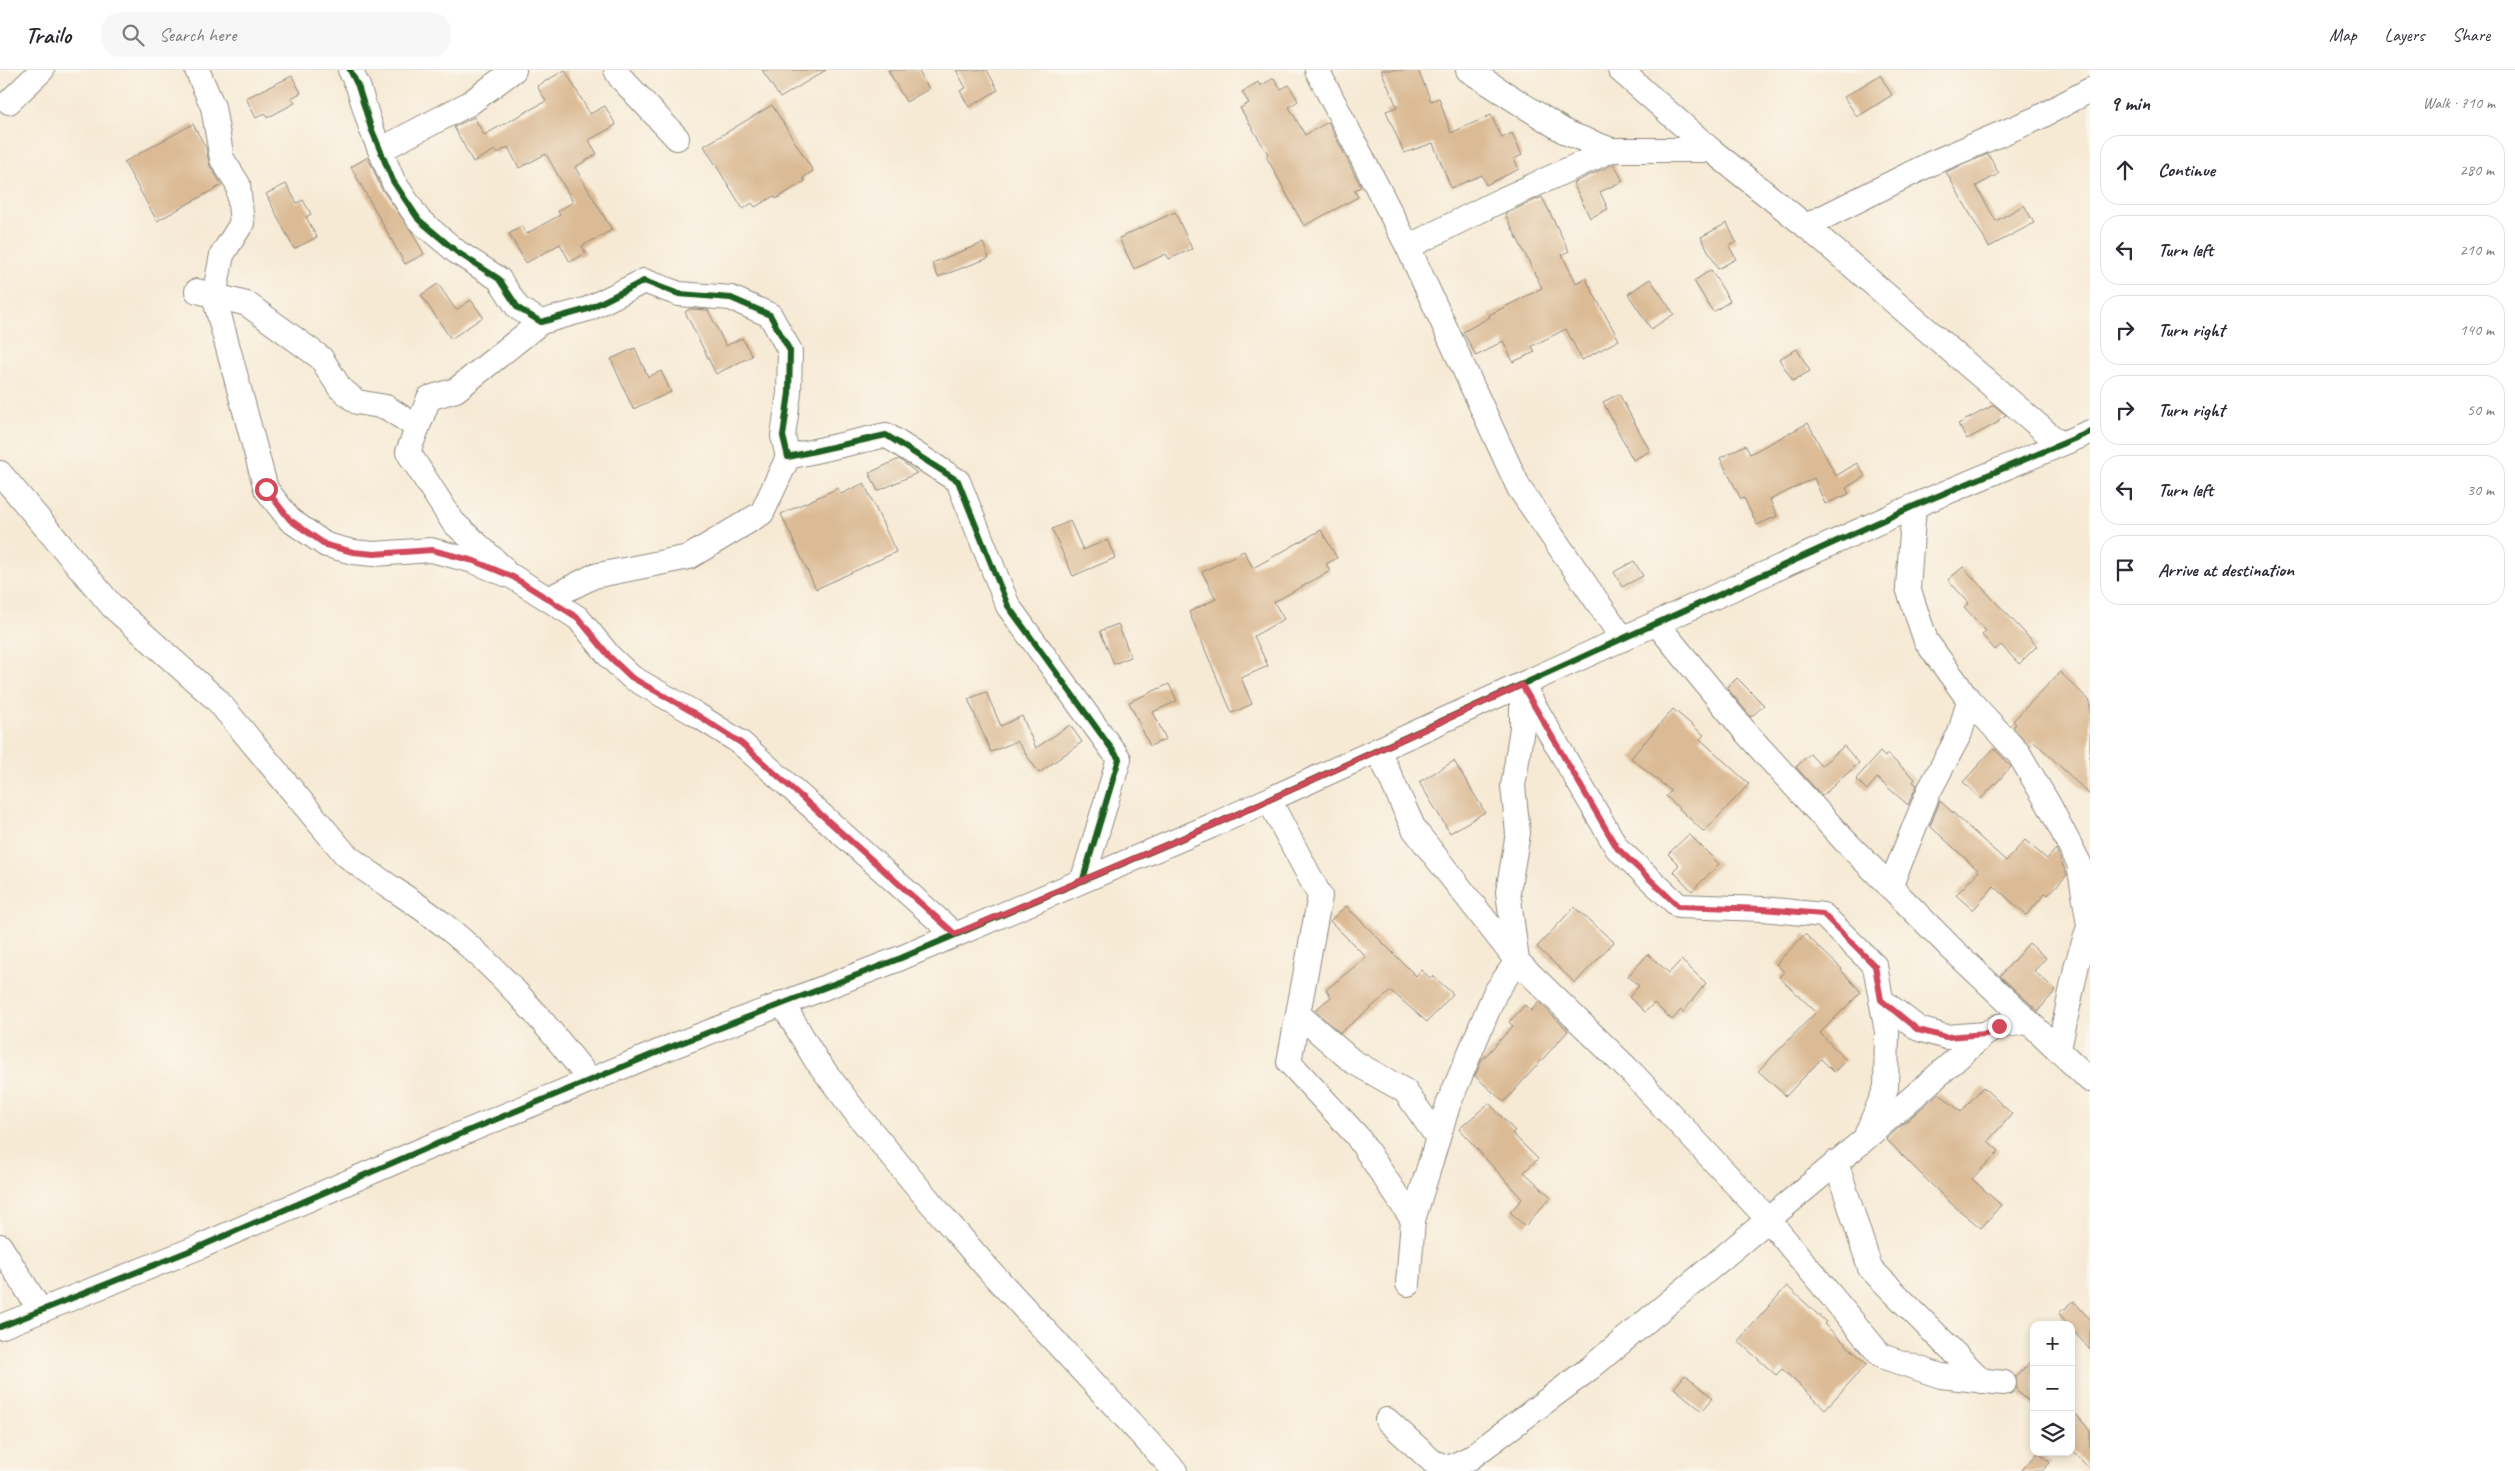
<!DOCTYPE html>
<meta charset="utf-8">
<style>
:root{--surface:#fff;--page:#f7f7f7;--text:#2b2b33;--muted:#7c7c81;--line:#e1e1e2}
body{margin:0;font-family:Caveat,sans-serif;background:var(--page);color:var(--text)}
.controls{position:absolute;right:15px;bottom:15px;display:grid;overflow:hidden;border-radius:10px;box-shadow:0 2px 8px #0003}
.controls button{width:45px;height:45px;display:grid;place-items:center;padding:0;border:0;border-bottom:1px solid var(--line);background:var(--surface);color:var(--text);font:25px sans-serif}
.stop{position:absolute;width:15px;height:15px;margin:-11px;border:4px solid #d1495b;border-radius:50%;background:#fff}
.stop.end{background:#d1495b;border-color:#fff;box-shadow:0 1px 5px #0008}
.list{margin:0;padding:0;list-style:none}
h2{display:flex;justify-content:space-between;align-items:center;height:65px;margin:0;padding:0 20px;font-size:21px}
h2 small{font-size:16px;font-weight:400;color:var(--muted)}
.list li{display:grid;grid-template-columns:32px 1fr auto;gap:15px;align-items:center;box-sizing:border-box;height:70px;margin:0 10px 10px;padding:0 10px;border:1px solid var(--line);border-radius:20px}
.list b{display:block;font-size:19px;white-space:nowrap}
.list em{font-size:16px;font-style:normal;color:var(--muted)}
.icon{flex:none;width:28px;height:28px;fill:none;stroke:currentColor;stroke-width:2;stroke-linecap:round;stroke-linejoin:round}
.map{position:relative;flex:none;width:2090px;height:1401px;overflow:hidden}
header{display:flex;align-items:center;gap:30px;box-sizing:border-box;height:70px;padding:0 25px;background:var(--surface);border-bottom:1px solid var(--line)}
header strong{font-size:24px}
nav{display:flex;gap:28px;margin-inline-start:auto;font-size:18px}
.search{width:350px;height:45px;background:var(--page);display:flex;align-items:center;gap:12px;box-sizing:border-box;padding:0 18px;border-radius:20px;color:var(--muted);font-size:19px}
main{display:flex}
aside{flex:1;background:var(--surface)}
.map>svg:first-child{display:block}
.building{fill:#dbbb96}
.lines{fill:none;stroke-linecap:round;stroke-linejoin:round}
.minor-casing{stroke:#908a80;stroke-width:26}
.minor{stroke:#fff;stroke-width:24}
.cycleway-casing{stroke:#fbf7ec;stroke-width:9}
.cycleway{stroke:#1b5e20;stroke-width:6}
.route{stroke:#d1495b;stroke-width:6}
</style>
<header>
<strong>Trailo</strong>
<div class="search"><svg class="icon" aria-label="search" viewBox="0 0 24 24"><circle cx="10" cy="10" r="6"/><path d="M15 15l6 6"/></svg>Search here</div>
<nav><a>Map</a><a>Layers</a><a>Share</a></nav>
</header>
<main>
<div class="map">
<svg width="2090" height="1401" viewBox="0 0 2090 1401">
<rect width="100%" height="100%" fill="#fbf7ec"/>
<filter id="ink" filterUnits="userSpaceOnUse"><feTurbulence type="fractalNoise" baseFrequency=".02" numOctaves="2"/><feDisplacementMap in="SourceGraphic" scale="10" xChannelSelector="R" yChannelSelector="G"/><feConvolveMatrix kernelMatrix="1 2 1 2 8 2 1 2 1" color-interpolation-filters="sRGB"/></filter>
<filter id="wash" filterUnits="userSpaceOnUse"><feTurbulence type="fractalNoise" baseFrequency=".0096" numOctaves="4" result="noise"/><feDisplacementMap in="SourceGraphic" scale="20" xChannelSelector="R" yChannelSelector="G"/><feGaussianBlur stdDeviation="1.12" result="paint"/><feColorMatrix in="noise" values="0 0 0 0 0 0 0 0 0 0 0 0 0 0 0 0 0 1.4 0 .05"/><feComposite in="paint" operator="in"/></filter>
<g filter="url(#wash)">
<rect width="100%" height="100%" fill="#f6ead5"/>
<g id="blocks">
<g class="building">
<polygon points="565,0 590,44 605,36 616,55 589,70 597,84 575,97 612,160 582,176 586,183 570,192 560,174 526,193 509,164 522,156 526,164 560,145 558,141 573,132 546,84 519,98 508,77 496,84 495,80 473,92 454,57 474,47 484,65 546,31 537,16"/>
<polygon points="762,0 826,0 780,28"/>
<polygon points="888,0 918,0 929,19 906,32"/>
<polygon points="956,0 987,0 998,20 969,37 960,21 966,18"/>
<polygon points="1381,0 1418,0 1431,31 1439,28 1451,63 1491,45 1502,68 1512,63 1522,85 1514,89 1519,99 1486,115 1482,105 1451,118 1433,73 1404,83 1386,41 1397,37"/>
<polygon points="1880,5 1892,25 1857,47 1844,27"/>
<polygon points="292,6 301,23 291,28 295,33 267,48 265,43 256,48 246,28"/>
<polygon points="1274,8 1281,19 1289,15 1298,31 1289,37 1305,65 1328,52 1361,117 1354,120 1358,127 1304,156 1266,86 1268,84 1240,38 1249,33 1242,22 1258,12 1260,16"/>
<polygon points="772,35 813,101 803,108 805,111 776,129 774,126 755,137 752,133 743,139 704,76"/>
<polygon points="193,54 206,78 210,96 222,115 157,151 124,92"/>
<polygon points="1988,84 1999,104 1976,116 1996,151 2024,135 2034,153 1989,177 1946,102"/>
<polygon points="368,87 381,118 412,162 424,184 405,194 351,97"/>
<polygon points="1614,94 1623,111 1600,122 1608,139 1590,148 1573,113"/>
<polygon points="286,114 297,133 303,130 311,144 306,147 317,167 294,179 266,124"/>
<polygon points="1542,127 1569,181 1562,185 1576,213 1585,208 1619,270 1582,290 1566,259 1532,276 1535,282 1513,292 1503,271 1476,286 1463,262 1490,247 1489,245 1542,218 1505,144"/>
<polygon points="1175,142 1192,179 1169,189 1166,184 1134,199 1119,168"/>
<polygon points="1727,153 1736,172 1729,176 1736,189 1718,199 1701,167"/>
<polygon points="983,173 989,188 938,207 932,193"/>
<polygon points="1711,200 1730,231 1713,242 1694,211"/>
<polygon points="1650,209 1674,244 1651,259 1628,224"/>
<polygon points="438,214 456,240 471,230 483,247 451,269 421,225"/>
<polygon points="690,239 708,240 726,276 742,268 752,286 716,304 685,242"/>
<polygon points="635,278 648,307 661,301 671,322 633,339 611,289"/>
<polygon points="1797,279 1810,301 1793,311 1779,289"/>
<polygon points="1619,324 1650,381 1633,390 1603,332"/>
<polygon points="1994,335 2006,345 1998,350 1999,352 1967,369 1958,354"/>
<polygon points="1808,353 1836,406 1857,393 1865,406 1846,418 1849,424 1825,434 1814,408 1770,430 1777,446 1757,455 1744,428 1741,429 1720,388 1745,375 1750,384"/>
<polygon points="899,389 917,403 878,421 869,403"/>
<polygon points="864,413 896,482 816,519 781,444 838,418 841,424"/>
<polygon points="1070,451 1083,480 1107,470 1115,488 1073,506 1052,459"/>
<polygon points="1321,460 1337,488 1326,494 1330,501 1274,532 1284,549 1254,566 1268,596 1241,608 1252,634 1232,643 1189,542 1216,529 1202,502 1244,481 1253,498"/>
<polygon points="1634,491 1643,506 1622,517 1614,502"/>
<polygon points="1963,497 2037,576 2019,594 2001,575 1995,580 1982,565 1986,561 1964,537 1969,533 1948,510"/>
<polygon points="1118,554 1131,587 1114,594 1100,561"/>
<polygon points="2060,602 2090,631 2090,725 2034,671 2030,676 2013,657 2016,654 2013,651"/>
<polygon points="1737,608 1764,635 1751,647 1727,618"/>
<polygon points="1169,614 1177,631 1153,642 1166,669 1150,676 1129,632"/>
<polygon points="986,622 1001,656 1022,646 1036,678 1070,655 1082,672 1039,703 1017,671 991,682 968,629"/>
<polygon points="1673,639 1704,665 1700,669 1749,714 1704,762 1666,726 1671,721 1631,688"/>
<polygon points="1844,676 1859,693 1822,726 1796,697 1810,684 1821,696"/>
<polygon points="1994,678 2011,697 1981,729 1963,712"/>
<polygon points="1880,682 1885,687 1887,684 1915,709 1913,712 1917,715 1908,735 1877,708 1867,720 1856,709"/>
<polygon points="1454,691 1485,742 1450,763 1419,712"/>
<polygon points="1940,731 2006,791 2025,770 2047,789 2056,779 2067,805 2048,825 2046,823 2026,845 1994,816 1973,840 1956,825 1979,801 1930,756"/>
<polygon points="1689,764 1719,794 1692,821 1673,801 1679,795 1668,784"/>
<polygon points="1346,836 1416,906 1421,900 1430,908 1433,906 1453,924 1427,952 1391,921 1340,963 1315,940 1331,927 1326,920 1366,887 1330,851"/>
<polygon points="1574,837 1614,872 1575,913 1537,877"/>
<polygon points="1805,864 1842,899 1841,900 1861,922 1820,963 1846,990 1834,1002 1821,989 1786,1026 1758,1001 1816,942 1779,907 1784,902 1776,894"/>
<polygon points="2029,873 2046,888 2034,901 2056,920 2038,941 2000,906"/>
<polygon points="1648,884 1669,903 1681,890 1706,913 1683,942 1681,940 1672,950 1654,933 1645,942 1629,927 1639,916 1628,906"/>
<polygon points="1539,932 1568,961 1504,1032 1475,1006 1481,991 1513,956 1509,952 1525,935 1531,941"/>
<polygon points="1983,1017 2012,1044 1988,1071 1999,1081 1972,1109 2001,1135 1981,1158 1948,1131 1886,1069 1939,1023 1961,1042"/>
<polygon points="1489,1033 1515,1061 1512,1063 1538,1089 1524,1102 1551,1127 1525,1156 1510,1142 1522,1129 1459,1059"/>
<polygon points="1787,1216 1826,1252 1824,1254 1867,1294 1825,1339 1782,1299 1776,1305 1738,1271"/>
<polygon points="2074,1231 2090,1250 2090,1280 2071,1258 2071,1255 2068,1255 2059,1243"/>
<polygon points="2034,1289 2034,1337 2016,1319 2016,1306"/>
<polygon points="1685,1305 1713,1328 1702,1341 1674,1318"/>
<polygon points="2071,1339 2090,1360 2090,1400 2071,1378"/>
<polygon points="2039,1382 2050,1393 2042,1401 2021,1401"/>
</g>
</g>
</g>
<g filter="url(#ink)">
<use href="#blocks" fill-opacity="0" stroke="#908a80" stroke-width="1"/>
<g class="lines">
<defs>
<g id="minor">
<polyline points="197,0 213,37 222,89 238,114 242,153 222,185 214,226 266,419 290,450 326,475 353,482 374,484 431,480 473,491 513,507 548,529 578,548 610,587 631,607 694,643 741,673 955,865"/>
<polyline points="350,0 358,16 371,58 393,111 419,150 457,182 499,209 518,238 541,252 588,239 644,211 679,224 731,228 770,245 790,281 789,323 783,366 788,387 886,365 958,411 1008,536 1119,689 1083,809"/>
<polyline points="616,0 620,7 677,68"/>
<polyline points="1317,0 1408,177 1519,418 1623,569"/>
<polyline points="1468,0 1567,63 1611,80 1711,80"/>
<polyline points="1620,0 1711,80 1806,156 2060,374"/>
<polyline points="9,32 42,0"/>
<polyline points="380,80 470,33 514,0"/>
<polyline points="1806,156 1932,93 2038,48 2090,20"/>
<polyline points="1408,177 1493,134 1611,80"/>
<polyline points="197,221 247,234 321,288 340,318 357,332 386,337 417,357"/>
<path d="M 0,403 L 112,536 L 217,630 L 345,784 C 376,810 412,829 444,855 C 502,901 545,953 590,1010"/>
<polyline points="1914,436 1908,518 1926,571 1969,630 2019,684 2049,735 2079,793 2089,855"/>
<polyline points="502,497 453,452 408,382 429,328 456,320 541,252"/>
<polyline points="548,529 594,506 689,487 762,443 788,387"/>
<polyline points="1657,554 1748,665 1843,769 1950,877 2090,1010"/>
<polyline points="1522,615 1617,778 1679,836 1763,839 1823,845 1875,896 1887,962 1886,1018 1867,1063"/>
<polyline points="1378,680 1414,759 1517,891 1633,1004 1767,1148 1881,1286 1941,1306 2004,1313"/>
<polyline points="1269,730 1320,826 1289,992 1357,1066 1413,1150 1408,1214"/>
<polyline points="1890,817 1929,721 1960,663 1969,630"/>
<polyline points="1881,930 1919,959 1946,967 1985,964"/>
<polyline points="782,933 816,990 857,1044 931,1133 989,1200 1175,1401"/>
<polyline points="1298,944 1352,991 1405,1021 1438,1068"/>
<polyline points="2059,979 2077,894 2090,854"/>
<polyline points="1836,1092 1870,1198 1982,1311"/>
<polyline points="1413,1150 1448,1035 1495,923 1517,891 1508,822 1518,763 1513,716 1522,658 1522,618"/>
<polyline points="0,1176 40,1240"/>
<polyline points="0,1257 199,1177 422,1080 668,978 901,888 1211,756 1914,436 2090,362"/>
<polyline points="1387,1350 1433,1392 1449,1398 1470,1388 1589,1299 1865,1069 1985,964 1999,956 2027,952"/>
</g>
</defs>
<use href="#minor" class="minor-casing"/>
<use href="#minor" class="minor"/>
<defs>
<g id="cycleway">
<polyline points="350,0 358,16 371,58 393,111 419,150 457,182 499,209 518,238 541,252 588,239 644,211 679,224 731,228 770,245 790,281 789,323 783,366 788,387 886,365 958,411 1008,536 1119,689 1083,809"/>
<polyline points="0,1257 199,1177 422,1080 668,978 901,888 1211,756 1914,436 2090,362"/>
</g>
</defs>
<use href="#cycleway" class="cycleway-casing"/>
<use href="#cycleway" class="cycleway"/>
</g>
</g>
<g class="lines" filter="url(#ink)">
<polyline class="route" points="266,419 290,450 326,475 353,482 374,484 432,480 474,491 513,507 548,529 578,548 610,587 631,607 694,643 741,673 955,864 1211,756 1522,615 1617,778 1678,836 1763,839 1823,844 1875,896 1881,930 1918,960 1946,967 1986,964 1999,956"/>
</g>
</svg>
<div class="controls">
<button>+</button>
<button>−</button>
<button><svg class="icon" aria-label="layers" viewBox="0 0 24 24"><path d="M12 4l9 5-9 5-9-5zM3 14l9 5 9-5"/></svg></button>
</div>
<div class="stop" style="left:266px;top:419px"></div>
<div class="stop end" style="left:1999px;top:956px"></div>
</div>
<aside>
<h2>9 min<small>Walk · 710 m</small></h2>
<ul class="list">
<li><svg class="icon" aria-label="ahead" viewBox="0 0 24 24"><path d="M12 20V5M6 11l6-6 6 6"/></svg><div><b>Continue</b></div><em>280 m</em></li>
<li><svg class="icon" aria-label="left" viewBox="0 0 24 24"><path d="M17 20v-9H6M10 6l-5 5 5 5"/></svg><div><b>Turn left</b></div><em>210 m</em></li>
<li><svg class="icon" aria-label="right" viewBox="0 0 24 24"><path d="M7 20v-9h11M14 6l5 5-5 5"/></svg><div><b>Turn right</b></div><em>140 m</em></li>
<li><svg class="icon" aria-label="right" viewBox="0 0 24 24"><path d="M7 20v-9h11M14 6l5 5-5 5"/></svg><div><b>Turn right</b></div><em>50 m</em></li>
<li><svg class="icon" aria-label="left" viewBox="0 0 24 24"><path d="M17 20v-9H6M10 6l-5 5 5 5"/></svg><div><b>Turn left</b></div><em>30 m</em></li>
<li><svg class="icon" aria-label="arrive" viewBox="0 0 24 24"><path d="M6 21V4h12l-3 4 3 4H6"/></svg><div><b>Arrive at destination</b></div></li>
</ul>
</aside>
</main>
